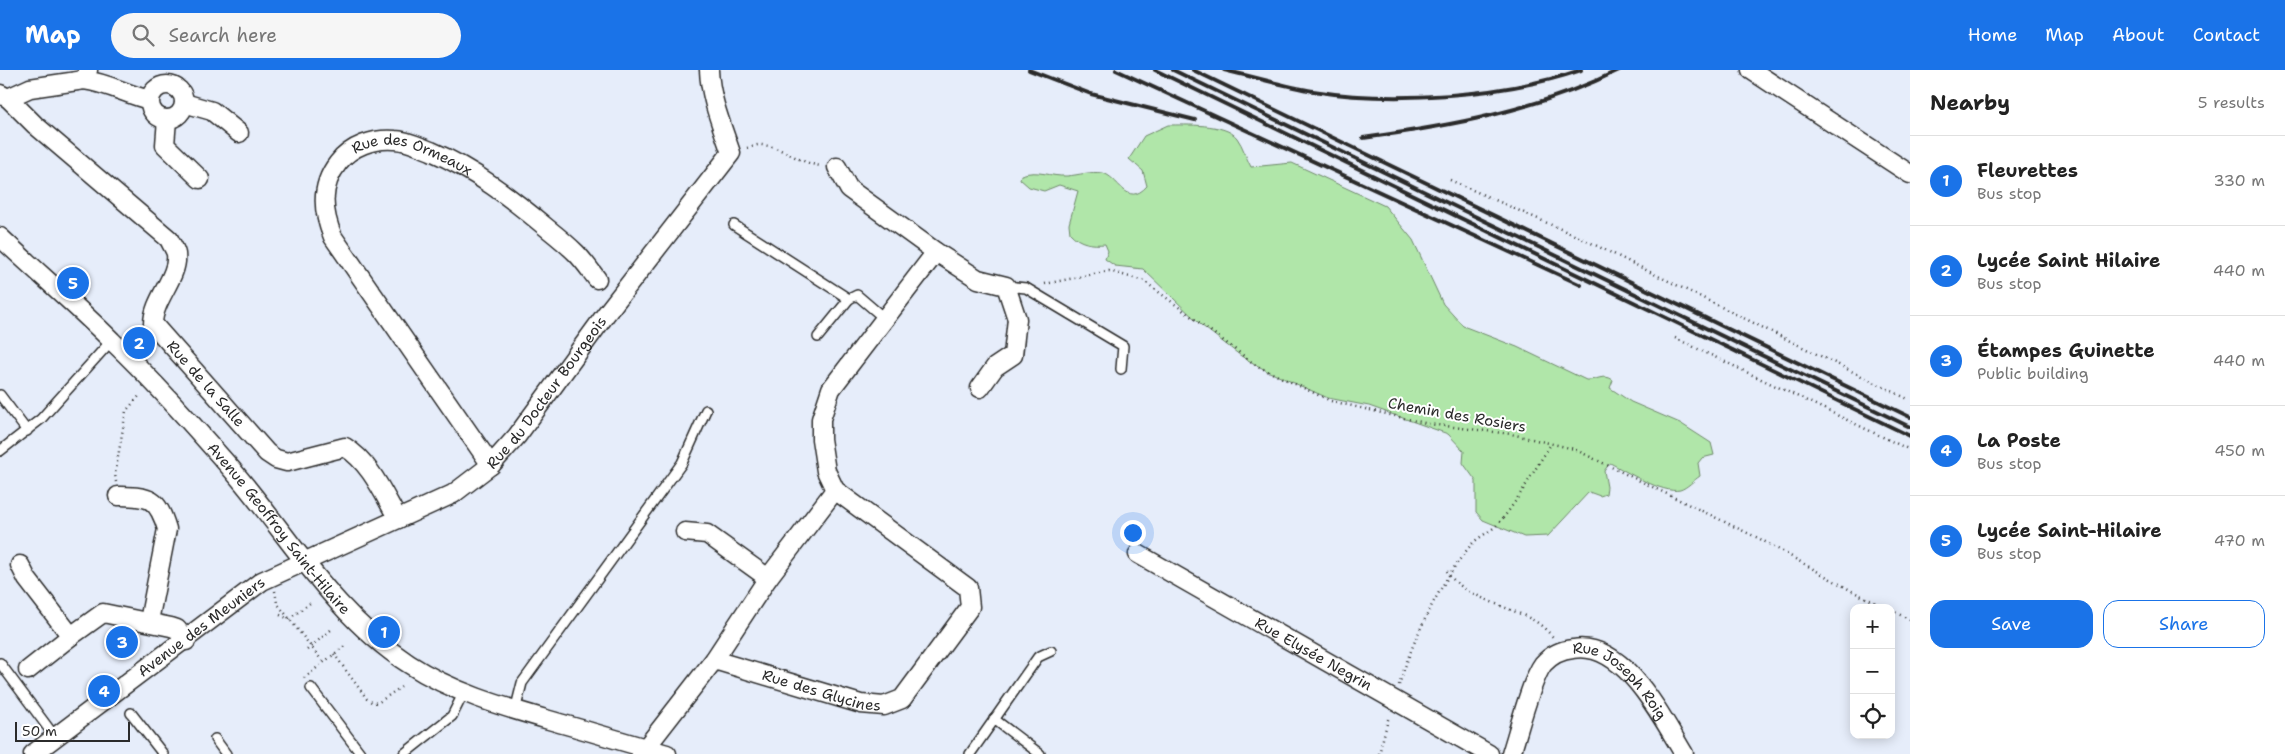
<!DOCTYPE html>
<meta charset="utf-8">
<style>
:root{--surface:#fff;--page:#f6f6f6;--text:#222;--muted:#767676;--line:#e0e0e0;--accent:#1a73e8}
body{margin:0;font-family:"Shantell Sans",sans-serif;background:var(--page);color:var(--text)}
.controls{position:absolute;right:15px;bottom:15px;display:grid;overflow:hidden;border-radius:10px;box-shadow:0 2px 12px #0003}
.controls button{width:45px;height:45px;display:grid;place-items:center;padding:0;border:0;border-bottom:1px solid var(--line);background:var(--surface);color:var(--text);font:25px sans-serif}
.scale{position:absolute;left:15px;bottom:12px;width:115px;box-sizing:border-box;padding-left:5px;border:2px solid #2b2b2b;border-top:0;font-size:14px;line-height:18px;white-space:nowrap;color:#2b2b2b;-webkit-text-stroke:4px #fff;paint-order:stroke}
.you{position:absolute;left:1132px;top:462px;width:18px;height:18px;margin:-12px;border:4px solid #fff;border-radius:50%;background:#1a73e8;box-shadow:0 0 0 8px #1a73e833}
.badge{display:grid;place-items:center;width:32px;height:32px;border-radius:50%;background:var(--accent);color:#fff;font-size:16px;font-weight:700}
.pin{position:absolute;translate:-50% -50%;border:2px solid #fff;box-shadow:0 1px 5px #0006}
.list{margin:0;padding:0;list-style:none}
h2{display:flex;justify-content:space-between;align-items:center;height:65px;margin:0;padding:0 20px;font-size:21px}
h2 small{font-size:16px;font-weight:400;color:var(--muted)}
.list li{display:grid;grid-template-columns:32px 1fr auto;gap:15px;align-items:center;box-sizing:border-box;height:90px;padding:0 20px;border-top:1px solid var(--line)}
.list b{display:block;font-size:19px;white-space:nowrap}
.list p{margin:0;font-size:16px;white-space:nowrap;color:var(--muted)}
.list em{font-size:16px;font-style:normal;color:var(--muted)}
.actions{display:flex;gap:10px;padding:15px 20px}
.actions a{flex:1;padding:11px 0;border:1px solid var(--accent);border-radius:15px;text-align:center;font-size:18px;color:var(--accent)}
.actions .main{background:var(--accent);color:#fff}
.icon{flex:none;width:28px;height:28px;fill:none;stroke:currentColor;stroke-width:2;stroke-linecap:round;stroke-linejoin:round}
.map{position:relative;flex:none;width:1910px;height:684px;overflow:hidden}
header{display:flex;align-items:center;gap:30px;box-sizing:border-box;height:70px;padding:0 25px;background:var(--accent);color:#fff}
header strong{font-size:24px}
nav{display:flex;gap:28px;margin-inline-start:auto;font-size:18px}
.search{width:350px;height:45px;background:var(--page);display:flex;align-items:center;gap:12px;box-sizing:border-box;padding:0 18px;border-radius:28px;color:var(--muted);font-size:19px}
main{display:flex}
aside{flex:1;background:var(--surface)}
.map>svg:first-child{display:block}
.green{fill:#b0e6a9;stroke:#6e886a}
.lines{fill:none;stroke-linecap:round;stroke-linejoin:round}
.service-casing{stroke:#2b2b2b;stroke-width:12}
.minor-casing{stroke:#2b2b2b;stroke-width:21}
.path{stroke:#2b2b2b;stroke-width:2.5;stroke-dasharray:1 4;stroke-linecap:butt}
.service{stroke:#fff;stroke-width:9}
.minor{stroke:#fff;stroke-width:18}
.rail{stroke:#2b2b2b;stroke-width:4}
.labels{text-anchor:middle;stroke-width:4;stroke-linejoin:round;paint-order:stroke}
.street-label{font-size:15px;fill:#2b2b2b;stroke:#fff}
</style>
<header>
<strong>Map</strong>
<div class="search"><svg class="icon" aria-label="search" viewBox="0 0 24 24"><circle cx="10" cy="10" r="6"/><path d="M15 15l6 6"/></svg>Search here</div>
<nav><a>Home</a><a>Map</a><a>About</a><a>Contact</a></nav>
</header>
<main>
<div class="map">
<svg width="1910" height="684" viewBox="0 0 1910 684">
<rect width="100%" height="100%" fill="#e6edfa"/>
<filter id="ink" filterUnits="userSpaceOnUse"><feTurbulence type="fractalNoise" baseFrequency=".02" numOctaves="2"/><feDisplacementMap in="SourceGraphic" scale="10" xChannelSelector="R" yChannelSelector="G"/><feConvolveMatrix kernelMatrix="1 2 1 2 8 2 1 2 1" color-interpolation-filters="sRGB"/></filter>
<g filter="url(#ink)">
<path class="green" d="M 1168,55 C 1185,55 1226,53 1237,68 C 1243,76 1246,88 1251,97 L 1292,93 L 1385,136 L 1413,170 L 1443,234 L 1463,256 L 1517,277 L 1586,310 C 1596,311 1604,303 1613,310 L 1610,318 L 1631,332 L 1680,353 L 1711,373 L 1714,385 L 1702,388 L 1698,393 L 1700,406 C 1694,410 1687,418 1680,420 C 1662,424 1626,401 1610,393 L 1604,401 L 1607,417 L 1606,424 L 1600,426 L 1589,422 L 1548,466 L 1524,467 L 1483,450 L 1476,442 L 1476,411 L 1463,393 L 1464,381 L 1448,364 L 1369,336 L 1328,328 L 1267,301 L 1241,286 L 1201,255 L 1143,199 L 1115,196 L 1105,189 L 1108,181 L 1105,174 C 1092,175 1080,174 1070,163 L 1069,154 L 1078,121 L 1059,115 L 1044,121 L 1029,117 L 1020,109 L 1021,105 C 1038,99 1050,107 1067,106 C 1079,105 1091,101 1102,103 C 1119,106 1126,139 1147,116 L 1143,101 L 1129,89 L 1144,66 Z"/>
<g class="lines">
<defs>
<g id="service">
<polyline points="734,155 849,229"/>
<polyline points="1006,216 1026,218 1123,276 1121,299"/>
<polyline points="818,267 849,229 857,225 885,249"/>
<polyline points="0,325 27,361"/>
<polyline points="0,381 41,349 112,270"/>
<polyline points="0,593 55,667"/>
<polyline points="311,618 361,684"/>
<polyline points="515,641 522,613 682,393 706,340"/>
<polyline points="131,643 163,684"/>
<polyline points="994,649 1040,684"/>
<polyline points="215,669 226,684"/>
<polyline points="404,684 452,646 463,624"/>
<polyline points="970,684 1038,587 1051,581"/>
</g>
<g id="minor">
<polyline points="1751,0 1910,104"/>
<path d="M 84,10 C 108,13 128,25 150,30"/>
<circle cx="167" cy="32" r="17"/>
<polyline points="0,24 8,28 30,18 84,10 88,0"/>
<path id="s1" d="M 8,28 L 35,55 L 169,169 C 171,174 175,179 176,184 C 179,207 153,229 153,254 L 267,383 L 276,389 L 287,392 L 345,377 C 370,392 384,425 398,449"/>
<polyline points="184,33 212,41 239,63"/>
<polyline points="167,49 165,75 200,109"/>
<polyline points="837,97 849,119 936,182 978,209 1006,216 1017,249 1013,285 995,297 980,318"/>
<path id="s2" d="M 0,167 C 37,202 76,235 112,271 C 153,310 191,353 228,395 C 287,462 332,544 409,594 C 452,622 500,636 549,650 C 589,661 627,673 667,684"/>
<path id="s3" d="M 491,395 L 333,167 C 322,141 320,116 338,93 C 351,76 374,68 395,70 C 407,70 420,77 431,81 C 475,100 511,128 547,158 C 557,166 567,174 576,183 C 584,191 590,200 597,209"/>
<path d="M 118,426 C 149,427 157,426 167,459 L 149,551"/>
<polyline points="685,462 707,464 768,508"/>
<path id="s4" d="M 1138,484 L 1489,684"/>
<polyline points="20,495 27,509 71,566 103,543 171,557 177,559 186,571"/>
<path id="s5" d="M 714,590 L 861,634 L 884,636 L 902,629 L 970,537 L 968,518 L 835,420 L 826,401 L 821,369 L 821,349 L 831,319 L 936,182"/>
<polyline points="28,600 71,566"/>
<path id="s6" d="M 33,684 L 262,511 L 453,424 L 491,395 L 517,366 L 606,244 L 731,83 C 722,56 710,28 709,0"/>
<polyline points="641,684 714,590 768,508 835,420"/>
<path id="s7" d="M 1511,684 C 1518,663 1531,610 1543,594 C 1551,585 1562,580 1573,579 C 1624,570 1662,648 1684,684"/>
</g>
</defs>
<use href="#service" class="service-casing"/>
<use href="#minor" class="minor-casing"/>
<g class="path">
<path d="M 747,78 C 752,77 758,74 762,75 C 784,77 800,94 822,96"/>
<polyline points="1450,110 1581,168 1910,330"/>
<polyline points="1045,214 1109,201 1144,211 1257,296 1331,331 1429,354 1511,364 1574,379 1760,469 1852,521 1886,538"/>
<polyline points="1675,268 1910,380"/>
<polyline points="116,412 115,404 126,341 141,324"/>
<path d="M 1447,501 C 1459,525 1510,537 1533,550 C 1541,554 1548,562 1554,568"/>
<polyline points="275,521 277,533 323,592"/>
<polyline points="1891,540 1910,550"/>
<polyline points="280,545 289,549 310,533"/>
<polyline points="307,580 332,559"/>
<polyline points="334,584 367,629 373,633 379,632 401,617"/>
<polyline points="304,608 347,574"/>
<path d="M 1399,615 C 1413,569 1440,512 1471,475 C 1478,467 1490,462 1498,454 C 1519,430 1534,400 1551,374"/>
<polyline points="1379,684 1389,646"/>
</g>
<use href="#service" class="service"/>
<use href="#minor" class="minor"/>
<g class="rail">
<polyline points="1029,0 1091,24 1195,50"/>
<polyline points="1116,0 1581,215"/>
<polyline points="1155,0 1910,366"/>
<polyline points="1173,0 1910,357"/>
<polyline points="1193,0 1910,347"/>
<path d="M 1224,0 C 1254,7 1284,16 1313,21 C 1393,34 1505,26 1581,0"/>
<path d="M 1363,68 C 1451,56 1539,40 1619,0"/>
</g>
</g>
</g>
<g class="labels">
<g class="street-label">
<text dy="5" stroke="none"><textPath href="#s3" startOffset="439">Rue des Ormeaux</textPath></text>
<text dy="5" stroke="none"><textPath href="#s1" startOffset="385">Rue de la Salle</textPath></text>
<text dy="5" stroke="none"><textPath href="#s6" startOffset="636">Rue du Docteur Bourgeois</textPath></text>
<text transform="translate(1457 345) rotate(10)" y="5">Chemin des Rosiers</text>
<text dy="5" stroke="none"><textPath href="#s2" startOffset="404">Avenue Geoffroy Saint-Hilaire</textPath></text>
<text dy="5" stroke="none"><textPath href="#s6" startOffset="211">Avenue des Meuniers</textPath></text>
<text dy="5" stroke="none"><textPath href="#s4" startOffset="202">Rue Elysée Negrin</textPath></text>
<text dy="5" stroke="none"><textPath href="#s7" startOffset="190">Rue Joseph Roig</textPath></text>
<text dy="5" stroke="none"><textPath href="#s5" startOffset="112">Rue des Glycines</textPath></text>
</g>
</g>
</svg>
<div class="controls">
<button>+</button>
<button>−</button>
<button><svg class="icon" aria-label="locate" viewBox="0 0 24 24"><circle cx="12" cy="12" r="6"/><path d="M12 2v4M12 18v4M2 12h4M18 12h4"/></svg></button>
</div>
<div class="scale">50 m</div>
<div class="you"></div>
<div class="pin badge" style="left:384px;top:562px">1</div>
<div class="pin badge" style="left:139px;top:273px">2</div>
<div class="pin badge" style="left:122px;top:572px">3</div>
<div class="pin badge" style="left:104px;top:621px">4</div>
<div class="pin badge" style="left:73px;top:213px">5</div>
</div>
<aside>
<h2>Nearby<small>5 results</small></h2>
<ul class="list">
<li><span class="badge">1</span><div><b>Fleurettes</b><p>Bus stop</p></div><em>330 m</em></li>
<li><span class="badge">2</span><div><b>Lycée Saint Hilaire</b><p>Bus stop</p></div><em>440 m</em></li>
<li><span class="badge">3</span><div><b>Étampes Guinette</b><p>Public building</p></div><em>440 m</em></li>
<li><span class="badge">4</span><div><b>La Poste</b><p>Bus stop</p></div><em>450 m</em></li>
<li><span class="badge">5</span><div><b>Lycée Saint-Hilaire</b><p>Bus stop</p></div><em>470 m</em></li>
</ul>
<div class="actions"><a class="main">Save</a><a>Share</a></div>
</aside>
</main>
